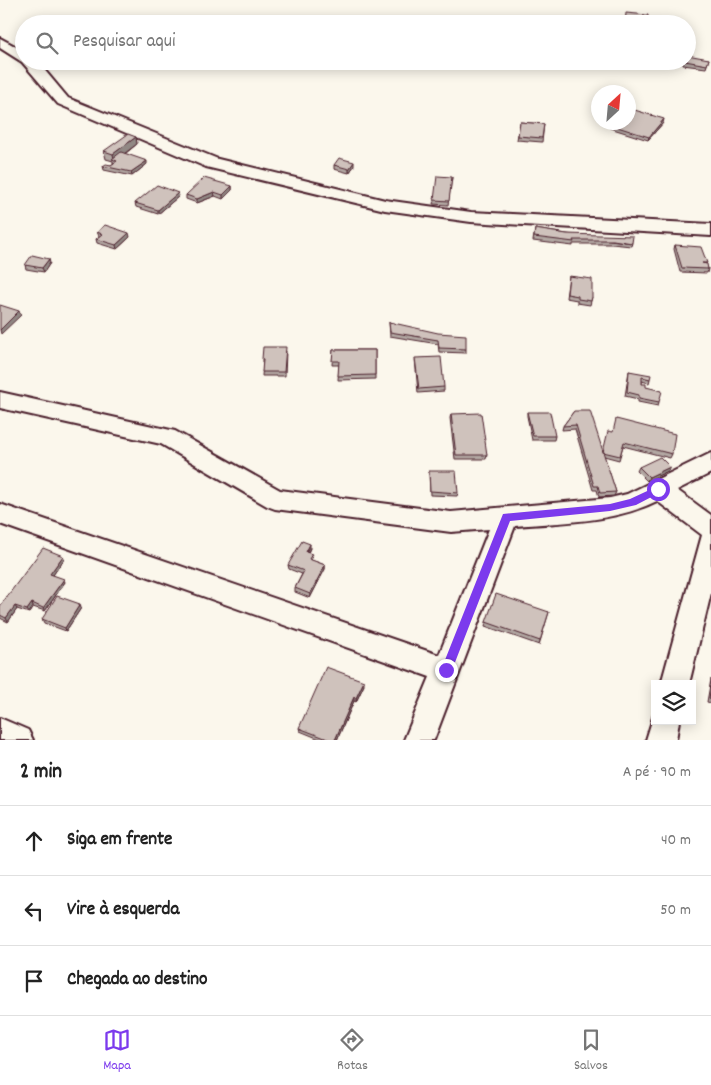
<!DOCTYPE html>
<html lang="pt">
<meta charset="utf-8">
<style>
:root{--surface:#fff;--page:#f2f2f2;--text:#222;--muted:#767676;--line:#e0e0e0;--accent:#7c3aed}
body{margin:0;font-family:Dekko,sans-serif;background:var(--page);color:var(--text)}
.controls{position:absolute;right:15px;bottom:15px;display:grid;overflow:hidden;border-radius:0px;box-shadow:0 2px 12px #0003}
.controls button{width:45px;height:45px;display:grid;place-items:center;padding:0;border:0;border-bottom:1px solid var(--line);background:var(--surface);color:var(--text);font:25px sans-serif}
.compass{position:absolute;left:591px;top:85px;width:45px;height:45px;border-radius:50%;background:var(--surface);box-shadow:0 2px 12px #0003;rotate:26deg}
.stop{position:absolute;width:15px;height:15px;margin:-11px;border:4px solid #7c3aed;border-radius:50%;background:#fff}
.stop.end{background:#7c3aed;border-color:#fff;box-shadow:0 1px 5px #0008}
.list{margin:0;padding:0;list-style:none}
h2{display:flex;justify-content:space-between;align-items:center;height:65px;margin:0;padding:0 20px;font-size:21px}
h2 small{font-size:16px;font-weight:400;color:var(--muted)}
.list li{display:grid;grid-template-columns:32px 1fr auto;gap:15px;align-items:center;box-sizing:border-box;height:70px;padding:0 20px;border-top:1px solid var(--line)}
.list b{display:block;font-size:19px;white-space:nowrap}
.list em{font-size:16px;font-style:normal;color:var(--muted)}
.icon{flex:none;width:28px;height:28px;fill:none;stroke:currentColor;stroke-width:2;stroke-linecap:round;stroke-linejoin:round}
.map{position:relative;flex:none;width:711px;height:740px;overflow:hidden}
.search{position:absolute;background:var(--surface);box-shadow:0 2px 12px #0003;left:15px;right:15px;top:15px;height:55px;display:flex;align-items:center;gap:12px;box-sizing:border-box;padding:0 18px;border-radius:28px;color:var(--muted);font-size:19px}
.sheet{height:275px;background:var(--surface)}
nav{display:flex;justify-content:space-around;align-items:center;box-sizing:border-box;height:70px;border-top:1px solid var(--line);background:var(--surface);font-size:14px;color:var(--muted)}
nav a{display:grid;justify-items:center;gap:2px}
nav .on{color:var(--accent)}
.map>svg:first-child{display:block}
.lines{fill:none;stroke-linecap:round;stroke-linejoin:round}
.minor-casing{stroke:#4a1f2b;stroke-width:4}
.minor{fill:#fbf7ec;fill-rule:evenodd}
.wall{fill:#b2a7a2;stroke:#4a1f2b}
.shaded-wall{fill:#918884;stroke:#4a1f2b}
.building{fill:#cfc2bc;stroke:#4a1f2b}
.route{fill:#7c3aed}
</style>
<div class="map">
<svg width="711" height="740" viewBox="0 0 711 740">
<rect width="100%" height="100%" fill="#fbf7ec"/>
<filter id="ink" filterUnits="userSpaceOnUse"><feTurbulence type="fractalNoise" baseFrequency=".02" numOctaves="2"/><feDisplacementMap in="SourceGraphic" scale="10" xChannelSelector="R" yChannelSelector="G"/><feConvolveMatrix kernelMatrix="1 2 1 2 8 2 1 2 1" color-interpolation-filters="sRGB"/></filter>
<g filter="url(#ink)">
<g class="lines">
<defs>
<g id="minor">
<polygon points="0,38 24,51 24,61 37,61 68,98 218,159 385,200 471,212 711,224 711,236 471,222 385,210 206,167 58,104 22,62 0,48"/>
<path d="M 0,392 L 175,431 L 280,490 L 451,512 L 610,498 L 627,494 L 711,453 L 711,473 L 677,490 L 711,515 L 711,593 L 689,684 L 661,684 L 702,535 L 657,501 C 613,523 562,522 515,526 L 434,740 L 404,740 L 430,677 L 0,524 L 0,504 L 439,655 L 489,529 L 451,532 L 275,509 L 267,506 L 161,444 L 0,408 Z"/>
<polygon points="655,711 655,721 679,721 676,740 646,740"/>
<polygon points="0,718 28,730 33,740 0,740"/>
</g>
</defs>
<use href="#minor" class="minor-casing"/>
<use href="#minor" class="minor"/>
</g>
<g class="wall">
<polygon points="709,59 706,68 683,65 684,61"/>
<polygon points="520,122 544,124 542,142 517,140"/>
<polygon points="663,123 648,140 610,128 611,125"/>
<polygon points="136,137 137,144 125,154 147,164 132,176 104,170 103,166 111,165 114,163 113,163 113,161 106,159 104,151"/>
<polygon points="334,165 354,166 349,173 334,169"/>
<polygon points="452,177 448,205 433,204 434,200"/>
<polygon points="232,186 232,190 223,199 215,196 197,203 186,199 186,195"/>
<polygon points="179,196 158,214 136,207 135,203"/>
<polygon points="535,229 567,234 632,243 631,246 612,244 573,244 573,246 533,241"/>
<polygon points="97,232 130,237 117,249 97,243 96,239 99,236"/>
<polygon points="675,245 707,263 706,264 708,269 707,273 680,272 674,249"/>
<polygon points="50,263 44,272 26,269 25,265"/>
<polygon points="569,276 592,297 590,305 577,303 577,300 566,298"/>
<polygon points="389,322 466,349 466,353 439,352 438,344 390,336"/>
<polygon points="333,350 375,350 375,379 338,380 339,365 332,365"/>
<polygon points="286,351 285,376 262,376 263,363 262,363 262,359"/>
<polygon points="415,358 444,387 444,391 418,393"/>
<polygon points="629,371 650,379 649,383 642,381 642,384 646,387 659,402 658,406 638,402 638,399 625,396"/>
<polygon points="574,411 603,451 613,432 672,454 670,458 623,446 619,460 604,456 616,492 614,496 599,497 597,490 593,490 575,429 562,430 563,426"/>
<polygon points="527,412 555,436 554,440 532,440 527,416"/>
<polygon points="451,414 487,455 486,459 455,459 450,418"/>
<polygon points="639,467 668,471 647,481 637,471"/>
<polygon points="429,471 458,493 457,496 430,495"/>
<polygon points="310,548 308,553 312,558 311,560 325,565 325,569 310,598 295,592 295,588 302,574 289,569 288,565"/>
<polygon points="64,559 53,575 65,582 45,611 33,607 29,613 17,609 8,622 0,618 0,606"/>
<polygon points="81,608 66,631 44,623 42,619"/>
<polygon points="549,612 539,645 485,626 486,622"/>
<polygon points="711,679 711,703 707,702"/>
<polygon points="364,685 356,702 354,701 337,740 322,740 300,731 299,728"/>
</g>
<g class="shaded-wall">
<polygon points="664,119 663,123 648,140 649,137"/>
<polygon points="136,137 137,144 116,160 114,159 113,154"/>
<polygon points="147,161 147,164 132,176 131,172"/>
<polygon points="354,162 354,166 349,173 349,169"/>
<polygon points="232,186 232,190 223,199 223,195"/>
<polygon points="214,192 215,196 197,203 197,199"/>
<polygon points="178,193 179,196 158,214 158,210"/>
<polygon points="129,233 130,237 117,249 116,245"/>
<polygon points="49,259 50,263 44,272 42,268"/>
<polygon points="19,311 21,315 1,334 0,330"/>
<polygon points="670,467 668,471 647,481 649,477"/>
<polygon points="310,544 310,548 306,556 306,552"/>
<polygon points="63,556 64,559 51,578 50,574"/>
<polygon points="325,565 325,569 310,598 310,594"/>
<polygon points="64,579 65,582 45,611 43,608"/>
<polygon points="32,603 33,607 29,613 27,610"/>
<polygon points="80,604 81,608 66,631 65,628"/>
<polygon points="15,606 17,609 8,622 6,618"/>
<polygon points="364,681 364,685 356,702 356,698"/>
<polygon points="354,697 354,701 337,740 335,740"/>
</g>
<g class="building">
<polygon points="626,13 648,15 647,24 625,24"/>
<polygon points="687,55 709,59 707,65 685,61 687,61"/>
<polygon points="628,108 664,119 649,137 611,125 612,122 628,122"/>
<polygon points="520,122 544,124 542,138 518,136"/>
<polygon points="128,134 136,137 113,154 104,151"/>
<polygon points="121,152 147,161 131,172 103,166 106,164 111,165 117,161 112,159"/>
<polygon points="339,158 354,162 349,169 334,165"/>
<polygon points="437,176 452,177 449,201 434,200"/>
<polygon points="204,178 232,186 223,195 214,192 197,199 186,195"/>
<polygon points="157,185 178,193 158,210 135,203"/>
<polygon points="105,225 129,233 116,245 96,239 102,234 97,232"/>
<polygon points="535,229 567,234 633,236 632,243 613,240 573,240 574,242 534,237"/>
<polygon points="675,245 701,247 707,263 702,263 707,264 708,269 682,268"/>
<polygon points="32,255 49,259 42,268 25,265"/>
<polygon points="569,276 592,279 592,297 591,301 578,299 578,296 567,294"/>
<polygon points="0,305 19,311 0,330"/>
<polygon points="389,322 438,333 466,335 466,349 439,348 438,340 390,332"/>
<polygon points="263,347 286,347 284,372 262,372 263,359 262,359"/>
<polygon points="333,350 375,350 375,375 338,376 339,361 332,361"/>
<polygon points="441,357 444,387 419,389 415,358"/>
<polygon points="629,371 651,375 650,379 642,377 642,384 646,384 646,387 662,391 659,402 639,398 639,395 627,392"/>
<polygon points="574,411 590,411 616,492 600,493 598,486 594,486 576,425 563,426"/>
<polygon points="527,412 550,412 555,436 533,436"/>
<polygon points="481,413 487,455 456,455 451,414"/>
<polygon points="616,419 675,434 672,454 624,442 620,456 603,452 608,431 613,432"/>
<polygon points="660,457 670,467 649,477 639,467"/>
<polygon points="429,471 456,471 458,493 430,491"/>
<polygon points="302,541 310,544 306,552 312,554 309,559 325,565 310,594 295,588 304,571 288,565"/>
<polygon points="43,548 63,556 50,574 64,579 43,608 32,603 27,610 15,606 6,618 0,615 0,606"/>
<polygon points="496,594 549,612 540,641 486,622"/>
<polygon points="57,596 80,604 65,628 42,619"/>
<polygon points="326,667 364,681 356,698 354,697 335,740 330,740 299,728"/>
<polygon points="711,687 711,699 709,698"/>
</g>
</g>
<polygon class="route" points="658,486 663,489 661,492 636,505 610,511 510,521 452,670 446,675 443,674 441,670 503,514 610,504 630,499"/>
</svg>
<div class="controls">
<button><svg class="icon" aria-label="layers" viewBox="0 0 24 24"><path d="M12 4l9 5-9 5-9-5zM3 14l9 5 9-5"/></svg></button>
</div>
<svg class="compass" viewBox="-18 -18 36 36"><path d="M0-13l5 13h-10z" fill="#e53935"/><path d="M0 13l5-13h-10z" fill="#767676"/></svg>
<div class="stop" style="left:658px;top:489px"></div>
<div class="stop end" style="left:446px;top:670px"></div>
<div class="search"><svg class="icon" aria-label="search" viewBox="0 0 24 24"><circle cx="10" cy="10" r="6"/><path d="M15 15l6 6"/></svg>Pesquisar aqui</div>
</div>
<section class="sheet">
<h2>2 min<small>A pé · 90 m</small></h2>
<ul class="list">
<li><svg class="icon" aria-label="ahead" viewBox="0 0 24 24"><path d="M12 20V5M6 11l6-6 6 6"/></svg><div><b>Siga em frente</b></div><em>40 m</em></li>
<li><svg class="icon" aria-label="left" viewBox="0 0 24 24"><path d="M17 20v-9H6M10 6l-5 5 5 5"/></svg><div><b>Vire à esquerda</b></div><em>50 m</em></li>
<li><svg class="icon" aria-label="arrive" viewBox="0 0 24 24"><path d="M6 21V4h12l-3 4 3 4H6"/></svg><div><b>Chegada ao destino</b></div></li>
</ul>
</section>
<nav>
<a class="on"><svg class="icon" aria-label="map" viewBox="0 0 24 24"><path d="M3 6l6-2 6 2 6-2v14l-6 2-6-2-6 2zM9 4v14M15 6v14"/></svg>Mapa</a>
<a><svg class="icon" aria-label="directions" viewBox="0 0 24 24"><path d="M12 3l9 9-9 9-9-9zM9 14v-3h6M13 9l2 2-2 2"/></svg>Rotas</a>
<a><svg class="icon" aria-label="saved" viewBox="0 0 24 24"><path d="M7 4h10v16l-5-4-5 4z"/></svg>Salvos</a>
</nav>
